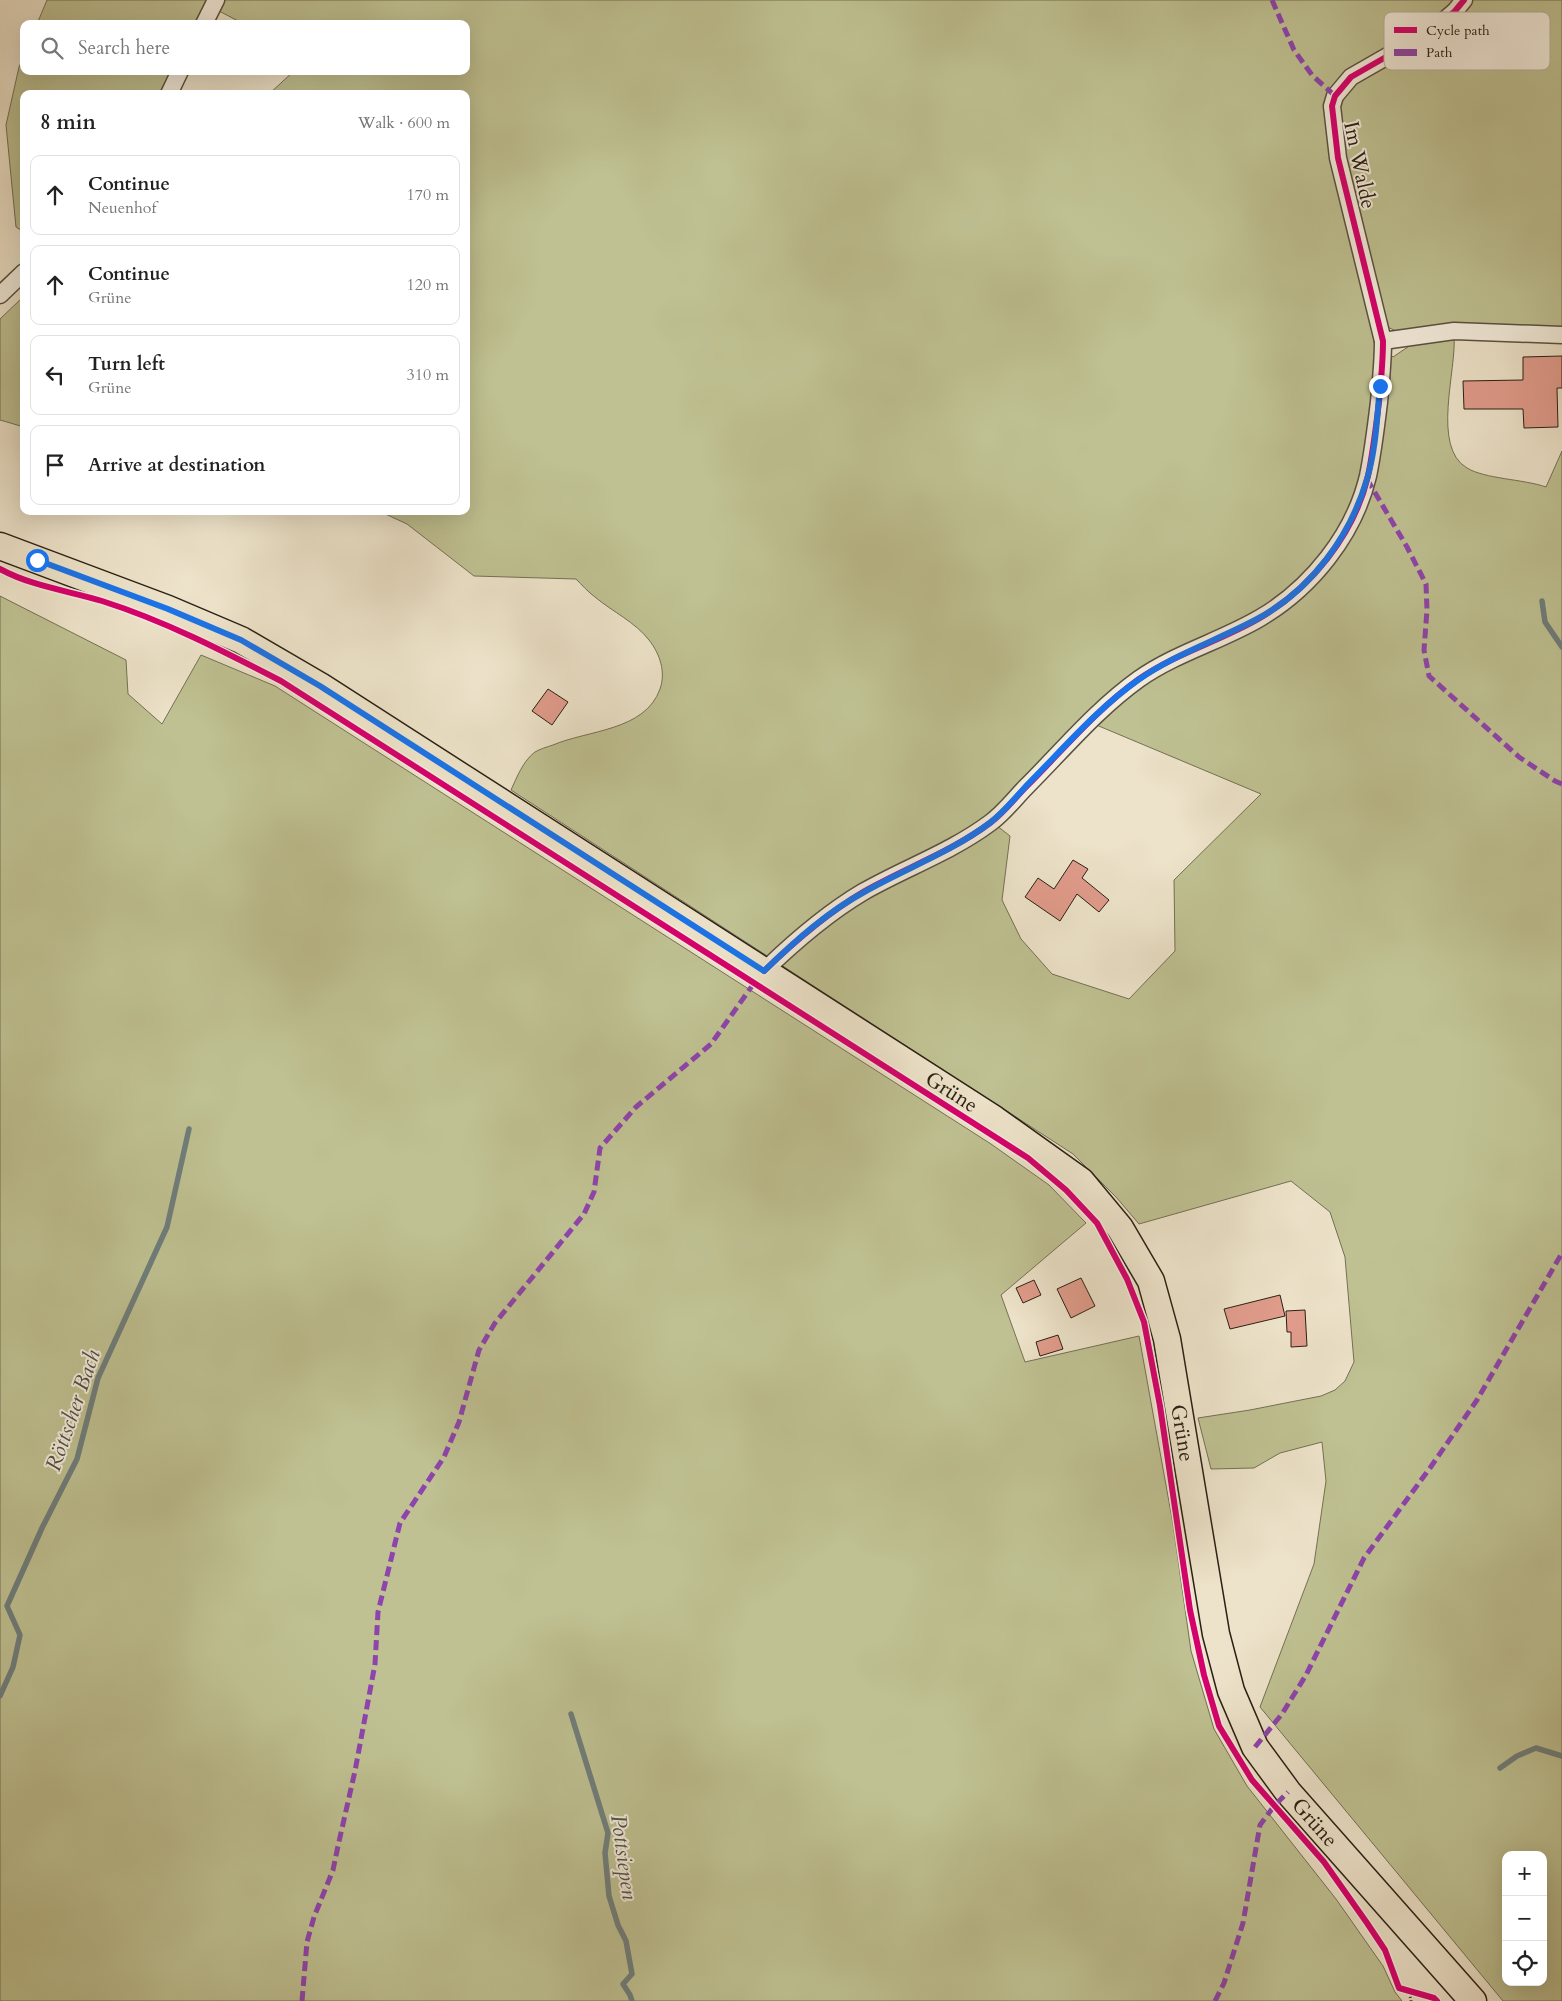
<!DOCTYPE html>
<meta charset="utf-8">
<style>
:root{--surface:#fff;--page:#f6f6f6;--text:#222;--muted:#767676;--line:#e0e0e0}
body{margin:0;font-family:Cardo,serif;background:var(--page);color:var(--text)}
.controls{position:absolute;right:15px;bottom:15px;display:grid;overflow:hidden;border-radius:10px;box-shadow:0 5px 20px #0002}
.controls button{width:45px;height:45px;display:grid;place-items:center;padding:0;border:0;border-bottom:1px solid var(--line);background:var(--surface);color:var(--text);font:25px sans-serif}
.stop{position:absolute;width:15px;height:15px;margin:-11px;border:4px solid #1a73e8;border-radius:50%;background:#fff}
.stop.end{background:#1a73e8;border-color:#fff;box-shadow:0 1px 5px #0008}
.list{margin:0;padding:0;list-style:none}
h2{display:flex;justify-content:space-between;align-items:center;height:65px;margin:0;padding:0 20px;font-size:21px}
h2 small{font-size:16px;font-weight:400;color:var(--muted)}
.list li{display:grid;grid-template-columns:32px 1fr auto;gap:15px;align-items:center;box-sizing:border-box;height:80px;margin:0 10px 10px;padding:0 10px;border:1px solid var(--line);border-radius:10px}
.list b{display:block;font-size:19px;white-space:nowrap}
.list p{margin:0;font-size:16px;white-space:nowrap;color:var(--muted)}
.list em{font-size:16px;font-style:normal;color:var(--muted)}
.icon{flex:none;width:28px;height:28px;fill:none;stroke:currentColor;stroke-width:2;stroke-linecap:round;stroke-linejoin:round}
.map{position:relative;flex:none;width:1562px;height:2001px;overflow:hidden}
.search{position:absolute;background:var(--surface);box-shadow:0 5px 20px #0002;left:20px;top:20px;width:450px;height:55px;display:flex;align-items:center;gap:12px;box-sizing:border-box;padding:0 18px;border-radius:10px;color:var(--muted);font-size:19px}
.panel{position:absolute;background:var(--surface);box-shadow:0 5px 20px #0002;left:20px;top:90px;width:450px;height:425px;border-radius:10px}
.map>svg:first-child{display:block}
.green{fill:#bfc192;stroke:#747054;fill-rule:evenodd}
.lines{fill:none;stroke-linecap:round;stroke-linejoin:round}
.stream{stroke:#6f7e7c;stroke-width:5.5}
.building{fill:#e19c8c;stroke:#2a2015}
.street-casing{stroke:#5b5142;stroke-width:19}
.primary-casing{stroke:#2a2015;stroke-width:29}
.path{stroke:#2a2015;stroke-width:3;stroke-dasharray:1 2.5;stroke-linecap:butt}
.street{stroke:#f3eddd;stroke-width:16}
.primary{stroke:#ede3ca;stroke-width:26}
.quiet{stroke:#8e44ad;stroke-width:5;stroke-dasharray:10 5;stroke-linecap:butt}
.cycleway-casing{stroke:#f3eddd;stroke-width:9}
.cycleway{stroke:#d6006c;stroke-width:6}
.route{stroke:#1a73e8;stroke-width:6}
.labels{text-anchor:middle;stroke-width:4;stroke-linejoin:round;paint-order:stroke}
.street-label{font-size:21px;fill:#2a2015;stroke:#f3eddd}
.water-label{font-size:22px;font-style:italic;fill:#4c4f48;stroke:#f3eddd}
.key{fill:#f3eddd;stroke:#b7b0a1;stroke-width:1}
.key-label{font-size:14px;fill:#2a2015}
</style>
<div class="map">
<svg width="1562" height="2001" viewBox="0 0 1562 2001">
<rect width="100%" height="100%" fill="#ede3ca"/>
<filter id="stains"><feTurbulence type="fractalNoise" baseFrequency=".004" numOctaves="4"/><feColorMatrix values="0 0 0 0 .2 0 0 0 0 .09 0 0 0 0 .02 0 0 0 .5 -.17"/></filter>
<radialGradient id="worn" r=".72"><stop offset=".6" stop-color="#630" stop-opacity="0"/><stop offset="1" stop-color="#630" stop-opacity=".3"/></radialGradient>
<g class="green">
<polygon points="47,0 207,0 195,24 37,24"/>
<path d="M 222,0 L 1562,0 L 1562,330 L 1456,326 L 1396,331 L 1383,325 L 1351,216 L 1374,341 L 1393,357 L 1421,338 L 1454,335 C 1457,370 1431,447 1467,468 C 1485,479 1523,479 1546,487 L 1562,451 L 1562,2001 L 1503,2001 L 1260,1707 L 1314,1564 L 1326,1481 L 1322,1442 L 1280,1453 L 1254,1468 L 1211,1469 L 1198,1418 L 1250,1410 L 1321,1396 L 1335,1390 L 1345,1381 L 1354,1362 L 1345,1257 L 1330,1212 L 1291,1181 L 1139,1224 L 1116,1197 L 1073,1154 L 511,790 C 517,777 523,761 535,752 C 540,749 547,747 553,745 C 588,730 645,731 660,689 C 666,672 660,654 649,640 C 635,622 613,612 595,597 C 588,592 582,585 576,579 L 474,576 L 407,524 L 379,511 L 466,511 L 466,94 L 269,94 L 294,71 L 466,71 L 466,24 L 282,24 L 281,22 L 244,24 L 217,10 ZM 1094,724 L 1261,794 L 1174,880 L 1175,951 L 1129,999 L 1052,974 L 1021,939 L 1002,900 L 1010,836 L 987,818 ZM 1506,1855 L 1543,1855 L 1543,1982 L 1506,1982 Z"/>
<polygon points="24,56 24,71 171,71 159,94 24,94 24,232 16,227 6,125 19,67"/>
<polygon points="24,296 24,427 0,420 0,319"/>
<polygon points="0,596 126,660 128,694 162,724 201,655 275,686 991,1144 1049,1185 1086,1223 1001,1295 1025,1362 1139,1336 1173,1524 1191,1651 1214,1729 1247,1786 1336,1899 1383,1966 1395,1992 1402,2001 0,2001"/>
</g>
<g class="lines">
<g class="stream">
<polyline points="1542,601 1545,622 1562,647"/>
<polyline points="0,1696 13,1667 20,1635 7,1606 42,1528 77,1459 98,1378 167,1227 189,1129"/>
<polyline points="571,1714 608,1833 605,1853 609,1896 618,1925 626,1941 632,1974 623,1984 630,1995 632,2001"/>
<polyline points="1500,1768 1517,1756 1536,1748 1562,1756"/>
</g>
</g>
<g class="building">
<polygon points="1562,356 1562,388 1557,388 1558,427 1524,428 1523,409 1464,409 1463,381 1523,380 1523,357"/>
<polygon points="548,689 568,702 552,725 532,711"/>
<polygon points="1073,860 1088,869 1082,878 1109,900 1099,912 1077,894 1060,921 1025,897 1038,878 1054,889"/>
<polygon points="1081,1278 1095,1306 1071,1318 1057,1289"/>
<polygon points="1034,1280 1041,1295 1023,1303 1016,1288"/>
<polygon points="1280,1295 1285,1316 1230,1329 1224,1309"/>
<polygon points="1305,1310 1307,1346 1291,1347 1291,1332 1287,1332 1286,1311"/>
<polygon points="1058,1335 1063,1349 1040,1356 1036,1342"/>
</g>
<g class="lines">
<defs>
<g id="street">
<polyline points="204,24 216,0"/>
<polyline points="169,94 180,71"/>
<polyline points="0,295 24,272"/>
<polyline points="1383,341 1454,331 1562,335"/>
<path d="M 764,971 C 795,941 826,914 863,892 C 905,868 951,852 990,823 C 1004,813 1015,798 1027,786 C 1063,750 1097,709 1139,679 C 1176,653 1221,641 1260,618 C 1311,588 1354,535 1368,476 C 1373,452 1376,427 1379,402 C 1381,381 1383,362 1383,341 L 1338,158 L 1332,106 L 1335,96 L 1351,77 L 1433,30 L 1455,11 L 1464,0"/>
</g>
<g id="primary">
<path id="s1" d="M 0,546 L 168,609 L 241,640 L 320,686 L 994,1119 L 1081,1181 L 1120,1228 L 1151,1281 L 1167,1339 L 1216,1634 L 1231,1691 L 1255,1747 L 1288,1792 L 1473,2001"/>
</g>
</defs>
<use href="#street" class="street-casing"/>
<use href="#primary" class="primary-casing"/>
<polyline class="path" points="1409,1990 1411,2001"/>
<use href="#street" class="street"/>
<use href="#primary" class="primary"/>
<g class="quiet">
<polyline points="1272,0 1294,50 1312,75 1335,96"/>
<polyline points="1367,479 1407,547 1426,584 1427,610 1424,650 1429,676 1519,757 1555,781 1562,784"/>
<polyline points="1255,1747 1282,1714 1306,1675 1364,1558 1430,1468 1477,1400 1562,1253"/>
<polyline points="302,2001 307,1942 314,1917 333,1870 338,1846 355,1771 375,1664 378,1612 400,1523 444,1457 459,1422 479,1350 495,1323 584,1214 594,1192 600,1148 636,1107 711,1044 757,979"/>
<polyline points="1215,2001 1224,1983 1243,1923 1260,1825 1274,1806 1288,1792"/>
</g>
<defs>
<g id="cycleway">
<path d="M 0,569 C 31,586 69,591 102,601 C 165,621 223,651 281,681 L 1028,1158 L 1066,1190 L 1097,1223 L 1127,1279 L 1144,1322 L 1160,1406 L 1190,1610 L 1204,1675 L 1219,1726 L 1252,1780 L 1324,1862 L 1367,1923 L 1385,1950 L 1399,1988 L 1434,1998 L 1437,2001"/>
<path d="M 764,971 C 795,941 826,914 863,892 C 905,868 951,852 990,823 C 1004,813 1015,798 1027,786 C 1063,750 1097,709 1139,679 C 1176,653 1221,641 1260,618 C 1311,588 1354,535 1368,476 C 1373,452 1376,427 1379,402 C 1381,381 1383,362 1383,341 L 1338,158 L 1332,106 L 1335,96 L 1351,77 L 1433,30 L 1455,11 L 1464,0"/>
</g>
</defs>
<use href="#cycleway" class="cycleway-casing"/>
<use href="#cycleway" class="cycleway"/>
</g>
<g class="lines">
<path class="route" d="M 37,560 L 168,609 L 241,640 L 320,686 L 764,971 C 795,941 827,912 866,891 C 907,868 953,851 991,822 C 1004,812 1016,797 1028,784 C 1063,749 1097,709 1138,680 C 1175,654 1218,640 1257,619 C 1311,590 1350,537 1367,479 C 1376,449 1377,417 1380,386"/>
</g>
<g class="labels">
<g class="street-label">
<text transform="translate(1360 165) rotate(78)" y="7">Im Walde</text>
<text dy="7" stroke="none"><textPath href="#s1" startOffset="1101">Grüne</textPath></text>
<text dy="7" stroke="none"><textPath href="#s1" startOffset="1536">Grüne</textPath></text>
<text dy="7" stroke="none"><textPath href="#s1" startOffset="1956">Grüne</textPath></text>
</g>
<g class="water-label">
<text transform="translate(72 1410) rotate(-71)" y="8">Röttscher Bach</text>
<text transform="translate(625 1857) rotate(82)" y="8">Pottsiepen</text>
</g>
</g>
<rect x="1384" y="12" width="166" height="58" rx="8" class="key"/>
<rect x="1394" y="27" width="23" height="6" fill="#d6006c"/>
<rect x="1394" y="49" width="23" height="7" fill="#8e44ad"/>
<g class="key-label">
<text x="1426" y="35">Cycle path</text>
<text x="1426" y="57">Path</text>
</g>
<rect width="100%" height="100%" filter="url(#stains)"/>
<rect width="100%" height="100%" fill="url(#worn)"/>
</svg>
<div class="controls">
<button>+</button>
<button>−</button>
<button><svg class="icon" aria-label="locate" viewBox="0 0 24 24"><circle cx="12" cy="12" r="6"/><path d="M12 2v4M12 18v4M2 12h4M18 12h4"/></svg></button>
</div>
<div class="stop" style="left:37px;top:560px"></div>
<div class="stop end" style="left:1380px;top:386px"></div>
<div class="search"><svg class="icon" aria-label="search" viewBox="0 0 24 24"><circle cx="10" cy="10" r="6"/><path d="M15 15l6 6"/></svg>Search here</div>
<section class="panel">
<h2>8 min<small>Walk · 600 m</small></h2>
<ul class="list">
<li><svg class="icon" aria-label="ahead" viewBox="0 0 24 24"><path d="M12 20V5M6 11l6-6 6 6"/></svg><div><b>Continue</b><p>Neuenhof</p></div><em>170 m</em></li>
<li><svg class="icon" aria-label="ahead" viewBox="0 0 24 24"><path d="M12 20V5M6 11l6-6 6 6"/></svg><div><b>Continue</b><p>Grüne</p></div><em>120 m</em></li>
<li><svg class="icon" aria-label="left" viewBox="0 0 24 24"><path d="M17 20v-9H6M10 6l-5 5 5 5"/></svg><div><b>Turn left</b><p>Grüne</p></div><em>310 m</em></li>
<li><svg class="icon" aria-label="arrive" viewBox="0 0 24 24"><path d="M6 21V4h12l-3 4 3 4H6"/></svg><div><b>Arrive at destination</b></div></li>
</ul>
</section>
</div>
